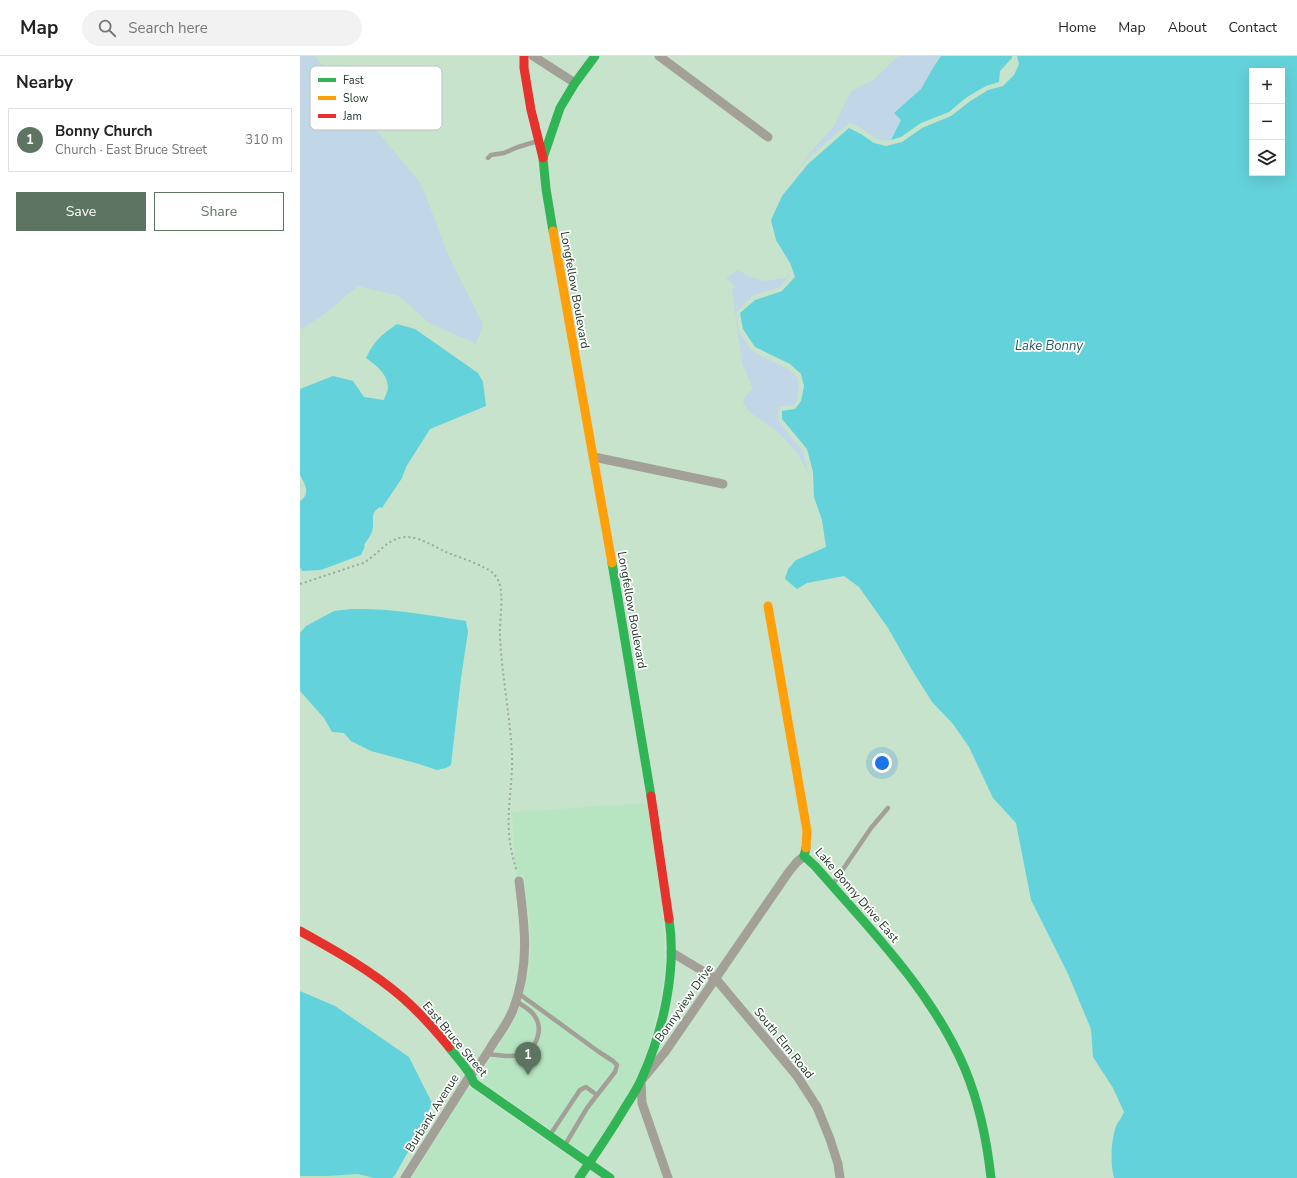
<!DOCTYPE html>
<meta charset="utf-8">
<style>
:root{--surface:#fff;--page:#f2f2f2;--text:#222;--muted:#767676;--line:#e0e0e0;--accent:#5c7461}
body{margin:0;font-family:"Nunito Sans",sans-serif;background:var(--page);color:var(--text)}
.controls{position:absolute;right:12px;top:12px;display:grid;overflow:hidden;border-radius:0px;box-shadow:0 4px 16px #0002}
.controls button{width:36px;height:36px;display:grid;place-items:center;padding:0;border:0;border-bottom:1px solid var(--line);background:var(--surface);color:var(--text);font:20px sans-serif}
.you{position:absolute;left:582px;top:707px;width:14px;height:14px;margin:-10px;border:3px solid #fff;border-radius:50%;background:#1a73e8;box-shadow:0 0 0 6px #1a73e833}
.badge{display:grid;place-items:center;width:26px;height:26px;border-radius:50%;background:var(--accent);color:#fff;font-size:13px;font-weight:700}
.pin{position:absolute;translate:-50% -33px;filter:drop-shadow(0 1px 2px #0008)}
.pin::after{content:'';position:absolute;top:21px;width:14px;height:12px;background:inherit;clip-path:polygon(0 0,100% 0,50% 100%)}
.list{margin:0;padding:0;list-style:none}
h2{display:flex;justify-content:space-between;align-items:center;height:52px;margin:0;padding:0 16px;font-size:17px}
h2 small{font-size:13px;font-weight:400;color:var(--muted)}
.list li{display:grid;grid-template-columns:26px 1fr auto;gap:12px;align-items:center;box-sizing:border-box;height:64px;margin:0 8px 8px;padding:0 8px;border:1px solid var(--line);border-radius:0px}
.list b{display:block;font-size:15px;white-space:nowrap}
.list p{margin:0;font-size:13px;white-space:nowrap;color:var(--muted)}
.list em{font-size:13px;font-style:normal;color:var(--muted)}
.actions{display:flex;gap:8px;padding:12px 16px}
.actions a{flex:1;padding:9px 0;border:1px solid var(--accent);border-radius:0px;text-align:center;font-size:14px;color:var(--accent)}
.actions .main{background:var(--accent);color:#fff}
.icon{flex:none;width:22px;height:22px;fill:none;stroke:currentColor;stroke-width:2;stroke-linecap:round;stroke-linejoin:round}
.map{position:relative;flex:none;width:997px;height:1122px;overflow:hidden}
header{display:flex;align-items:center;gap:24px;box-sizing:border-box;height:56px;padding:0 20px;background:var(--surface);border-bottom:1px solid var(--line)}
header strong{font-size:19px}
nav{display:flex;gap:22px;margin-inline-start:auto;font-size:14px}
.search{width:280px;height:36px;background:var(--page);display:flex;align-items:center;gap:10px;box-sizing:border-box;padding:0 14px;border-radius:22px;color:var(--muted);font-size:15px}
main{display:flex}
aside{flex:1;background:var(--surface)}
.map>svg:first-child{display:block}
.built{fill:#b8e5c1}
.green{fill:#c1d6e6}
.water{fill:#64d2da;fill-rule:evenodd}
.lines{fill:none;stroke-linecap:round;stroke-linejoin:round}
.path{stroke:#a0a89c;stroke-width:2;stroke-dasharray:2 3;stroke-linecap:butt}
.lane{stroke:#a2a097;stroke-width:4.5}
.street{stroke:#a2a097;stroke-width:9}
.fast{stroke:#30b455;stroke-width:9}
.slow{stroke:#ff9f0a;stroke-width:9}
.jam{stroke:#e5322d;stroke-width:9}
.labels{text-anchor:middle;stroke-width:3.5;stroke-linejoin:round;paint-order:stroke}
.street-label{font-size:12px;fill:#233828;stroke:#fff}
.water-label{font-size:13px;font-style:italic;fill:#215a64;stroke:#fff}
.key{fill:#fff;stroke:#bdc3be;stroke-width:1}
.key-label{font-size:11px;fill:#233828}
</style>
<header>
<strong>Map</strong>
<div class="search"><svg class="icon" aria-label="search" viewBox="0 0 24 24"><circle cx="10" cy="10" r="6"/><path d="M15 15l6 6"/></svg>Search here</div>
<nav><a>Home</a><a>Map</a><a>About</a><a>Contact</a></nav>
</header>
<main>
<aside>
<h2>Nearby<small></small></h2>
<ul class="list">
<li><span class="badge">1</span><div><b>Bonny Church</b><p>Church · East Bruce Street</p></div><em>310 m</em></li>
</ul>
<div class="actions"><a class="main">Save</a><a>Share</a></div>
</aside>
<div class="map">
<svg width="997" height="1122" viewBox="0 0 997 1122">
<rect width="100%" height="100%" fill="#c7e3cc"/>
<g class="built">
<polygon points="347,747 362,845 365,911 362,936 350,986 337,1023 319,1053 288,1100 183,1026 186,1009 209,974 217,958 224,936 229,913 231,894 230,870 224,818 216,820 212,756"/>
<polygon points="171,1032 282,1110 273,1122 112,1122 167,1033"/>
<polygon points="58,1118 74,1122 0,1122 0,1121 28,1120"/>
</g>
<g class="green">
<polygon points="0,0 15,0 121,128 150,203 183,268 176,288 129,267 99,240 58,230 26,257 0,274"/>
<path d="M 599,0 L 641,0 L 633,12 L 621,33 L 594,57 L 601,64 L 591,84 C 574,88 564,70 549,67 L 505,105 L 488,126 L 510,97 L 534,70 L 551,35 L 573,24 Z"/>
<path d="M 437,214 L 451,221 L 464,225 L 487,222 L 487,217 L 489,220 L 480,231 L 452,240 L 436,256 L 439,276 L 451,294 L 469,304 L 487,312 L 497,321 L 499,331 L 497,344 L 493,349 L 479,351 C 477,355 477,362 479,366 L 503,396 L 509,420 C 502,402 489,385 474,373 C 462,364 451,360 443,347 L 445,340 L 453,333 L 442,307 L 432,233 L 435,230 L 426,222 Z"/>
</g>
<g class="water">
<polygon points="641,0 712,0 712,2 700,15 699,26 686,30 667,41 649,56 621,67 601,81 591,84 601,64 594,57 621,33 633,12"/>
<path d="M 717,0 L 997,0 L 997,1122 L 814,1122 C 810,1107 811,1085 816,1070 C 818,1066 822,1061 824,1056 L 813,1032 L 793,1001 L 791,973 L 768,918 L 731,844 L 716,767 L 693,742 L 669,691 L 653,668 L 632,646 L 612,614 L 588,572 L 559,531 L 544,520 L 507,527 L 497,533 L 485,523 L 488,513 L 496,504 L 526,491 L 522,464 L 514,441 L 513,416 L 507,393 L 482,363 L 482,355 L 495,353 L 501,345 L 504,330 L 501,318 L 490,308 L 455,291 L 443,273 L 440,257 L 455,244 L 482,235 L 495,221 L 490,207 L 476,184 L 471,164 L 482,140 L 508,108 L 549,72 L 561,78 L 574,87 L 586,90 L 602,86 L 622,72 L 651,60 L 669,46 L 688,34 L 703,30 L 714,19 L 719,8 ZM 952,15 L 982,15 L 982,117 L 952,117 Z"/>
<path d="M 97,268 L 115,273 L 178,317 L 183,326 L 186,350 L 130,373 L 106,411 L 102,422 L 82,452 L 80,451 C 70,458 74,460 73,471 C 72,478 68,483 64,489 L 65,490 L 61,499 L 21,514 L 2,515 L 0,511 L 0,445 C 11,438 5,428 0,419 L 0,333 L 33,320 L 53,325 L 64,341 L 84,344 C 85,340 88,335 88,332 C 88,318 76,309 66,302 C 75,284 81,279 97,268 Z"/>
<path d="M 52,553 C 90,552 128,559 166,565 L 168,576 L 161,622 L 151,709 L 146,712 L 137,714 L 119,708 L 71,695 L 51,685 L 44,677 L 32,676 L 24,662 L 0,635 L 0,577 L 6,570 L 34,555 Z"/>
<polygon points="0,935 35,950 109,1001 132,1047 122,1071 95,1119 92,1122 74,1122 58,1118 28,1120 0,1120"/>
</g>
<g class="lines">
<path class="path" d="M 0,528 L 63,507 C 77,500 88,481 106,481 C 120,481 133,490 146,496 C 158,501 172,505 185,512 C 190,514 195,518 198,524 C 205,539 199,563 200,581 C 202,620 210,659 212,699 C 213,725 207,751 209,777 C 210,791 213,803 217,816"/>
<g class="lane">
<polyline points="188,102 191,99 204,97 218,91 238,85"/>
<polyline points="533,828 571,772 588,752"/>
<polyline points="218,937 299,996 313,1005 317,1009 315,1016 287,1052 265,1089"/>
<path d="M 187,998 L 206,1000 L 226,999 C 237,988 244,973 234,959 C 230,953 221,949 216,945"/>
<polyline points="250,1079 280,1034 286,1031 297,1039"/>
</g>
<g class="street">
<polyline points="233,0 275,27"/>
<polyline points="359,0 468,81"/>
<polyline points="294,401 423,428"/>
<polyline points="371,896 416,923 497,1020 517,1051 530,1083 538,1108 540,1122"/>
<path d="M 105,1122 L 171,1018 C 181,1009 187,997 194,986 C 201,976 208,966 213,954 C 230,909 225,871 219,825"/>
<polyline points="368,1122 342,1047 341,1025 365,996 488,817 496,807 504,800"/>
</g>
<g class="fast">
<polyline points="253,175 246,133 243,102 260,52 275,27 295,0"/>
<polyline points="312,507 351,740"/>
<path d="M 506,792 L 504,800 L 515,810 C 570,873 632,935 665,1013 C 679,1047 687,1085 691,1122"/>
<path d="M 149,991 C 157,1002 170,1014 174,1027 L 310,1122"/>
<path d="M 279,1122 C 295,1099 311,1075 326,1050 C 331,1042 337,1033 341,1024 C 363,976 377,915 369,863"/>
</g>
<g class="slow">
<polyline points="253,175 312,507"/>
<polyline points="468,550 507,775 506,792"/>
</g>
<g class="jam">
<polyline points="224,0 224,12 231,54 243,102"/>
<polyline points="351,740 369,863"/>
<path d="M 0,875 C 36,895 72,915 103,942 C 120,957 135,974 149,991"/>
</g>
</g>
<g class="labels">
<g class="street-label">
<text transform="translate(275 234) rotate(80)" y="4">Longfellow Boulevard</text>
<text transform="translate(332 554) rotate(80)" y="4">Longfellow Boulevard</text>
<text transform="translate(557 839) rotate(49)" y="4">Lake Bonny Drive East</text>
<text transform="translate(384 947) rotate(-55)" y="4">Bonnyview Drive</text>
<text transform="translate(155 983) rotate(50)" y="4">East Bruce Street</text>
<text transform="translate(484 987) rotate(51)" y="4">South Elm Road</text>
<text transform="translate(132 1057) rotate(-58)" y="4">Burbank Avenue</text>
</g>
<g class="water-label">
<text x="749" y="294">Lake Bonny</text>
</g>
</g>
<rect x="10" y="10" width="132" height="64" rx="6" class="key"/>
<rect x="18" y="22" width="18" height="4" fill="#30b455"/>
<rect x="18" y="40" width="18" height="4" fill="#ff9f0a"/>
<rect x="18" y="58" width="18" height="4" fill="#e5322d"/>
<g class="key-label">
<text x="43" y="28">Fast</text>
<text x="43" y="46">Slow</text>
<text x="43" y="64">Jam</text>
</g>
</svg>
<div class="controls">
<button>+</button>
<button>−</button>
<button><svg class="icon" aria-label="layers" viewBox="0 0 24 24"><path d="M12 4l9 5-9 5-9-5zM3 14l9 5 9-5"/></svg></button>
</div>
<div class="you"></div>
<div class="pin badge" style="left:228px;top:1019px">1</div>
</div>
</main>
